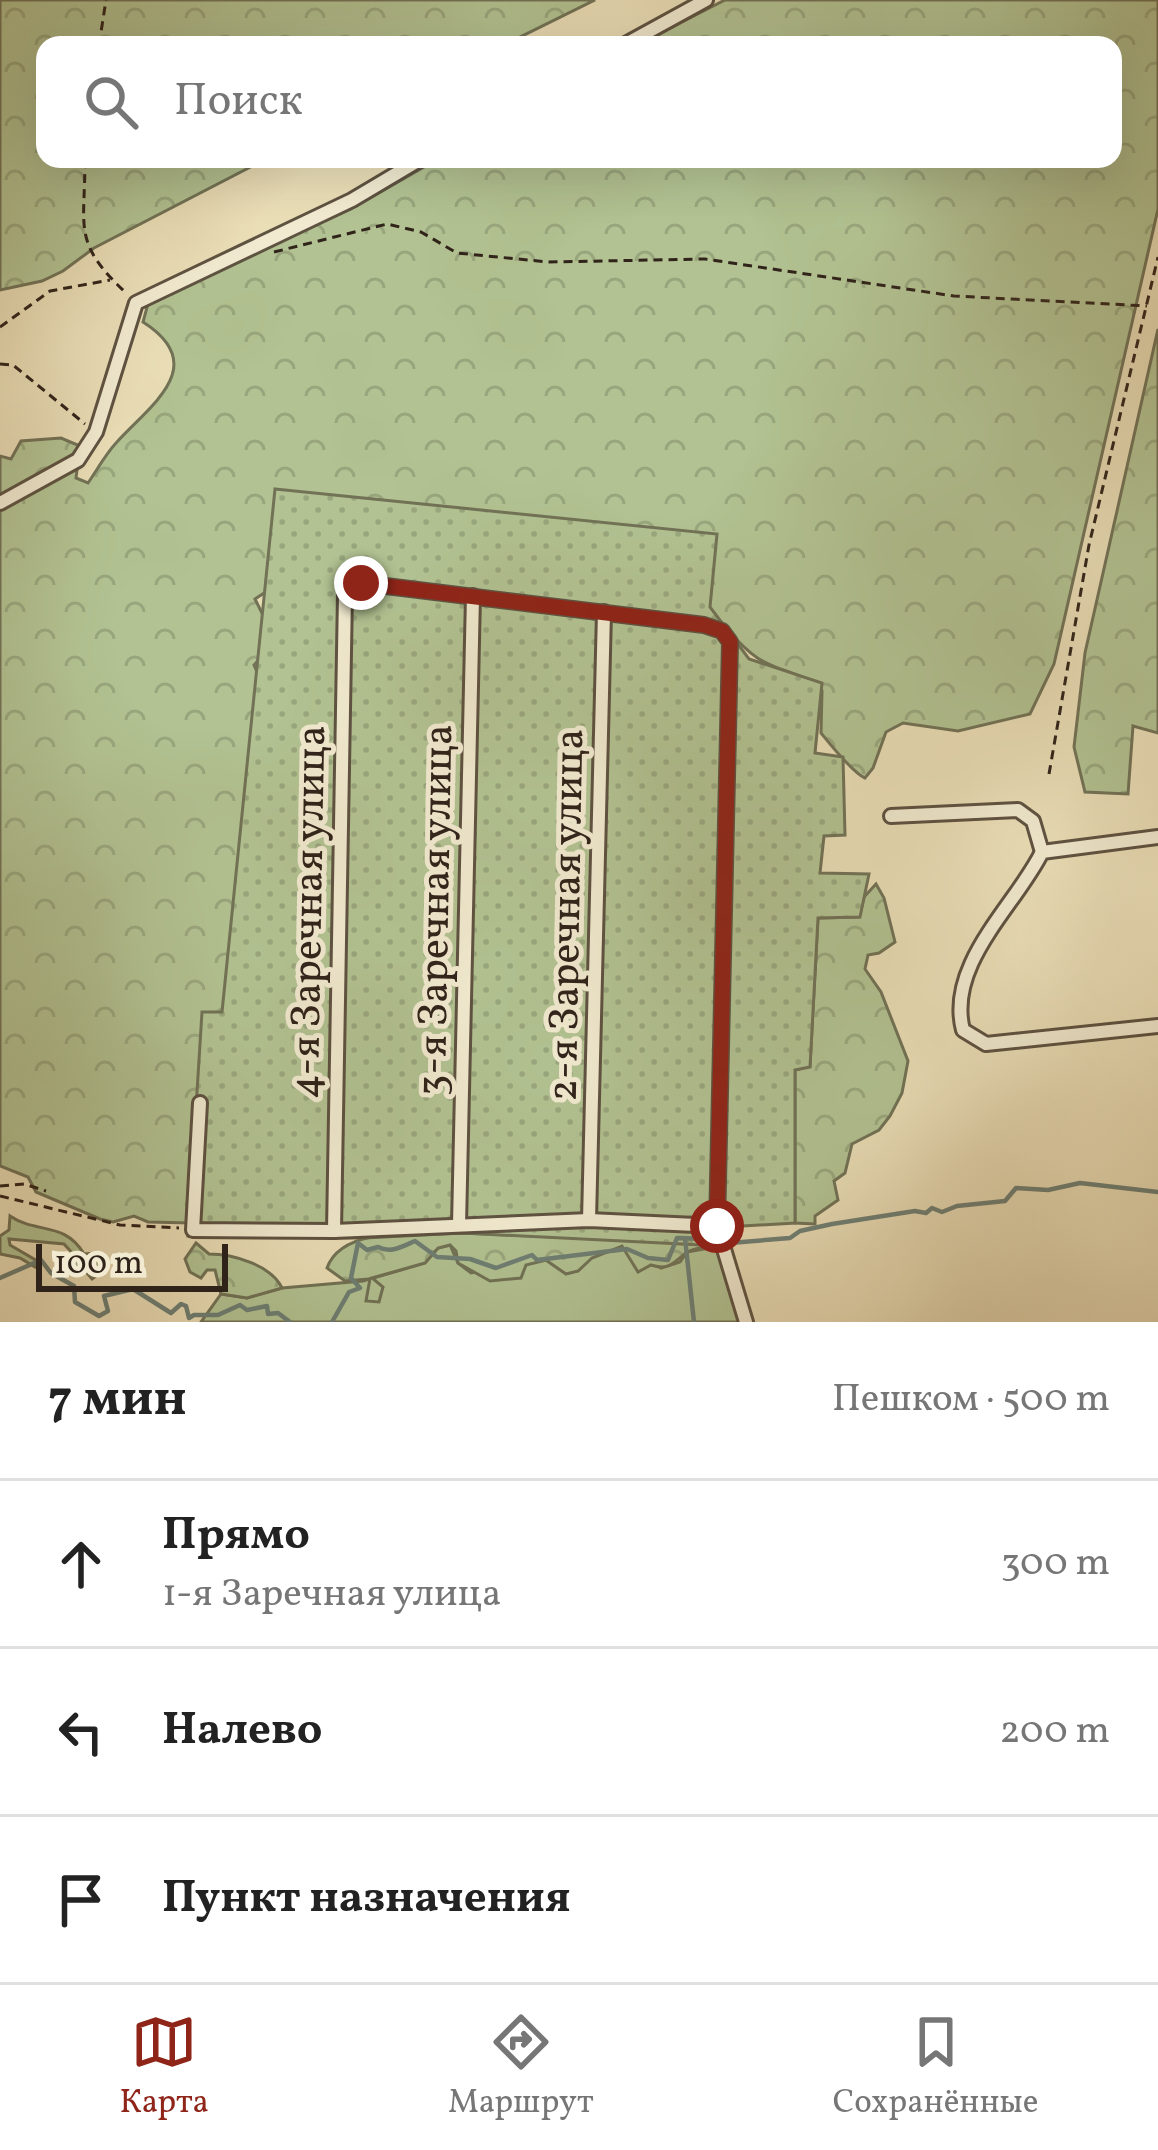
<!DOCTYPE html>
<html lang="ru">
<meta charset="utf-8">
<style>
:root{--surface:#fff;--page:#f2f2f2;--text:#222;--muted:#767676;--line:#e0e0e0;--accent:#8f2418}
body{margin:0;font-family:Vollkorn,serif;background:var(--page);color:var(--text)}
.scale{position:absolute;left:36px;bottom:30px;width:192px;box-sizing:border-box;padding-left:12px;border:6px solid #30231a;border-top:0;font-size:33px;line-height:42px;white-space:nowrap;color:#30231a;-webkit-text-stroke:9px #f1ead0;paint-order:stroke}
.stop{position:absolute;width:36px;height:36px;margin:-27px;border:9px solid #8f2418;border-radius:50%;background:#fff}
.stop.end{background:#8f2418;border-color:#fff;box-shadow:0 3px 12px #0008}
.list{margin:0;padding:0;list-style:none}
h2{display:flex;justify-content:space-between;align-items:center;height:156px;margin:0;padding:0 48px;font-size:51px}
h2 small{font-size:39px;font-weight:400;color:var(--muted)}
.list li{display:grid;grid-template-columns:78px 1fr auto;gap:36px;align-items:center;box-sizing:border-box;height:168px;padding:0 48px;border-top:3px solid var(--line)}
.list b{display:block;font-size:45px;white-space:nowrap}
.list p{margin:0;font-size:39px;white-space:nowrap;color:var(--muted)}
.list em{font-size:39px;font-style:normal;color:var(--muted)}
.icon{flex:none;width:66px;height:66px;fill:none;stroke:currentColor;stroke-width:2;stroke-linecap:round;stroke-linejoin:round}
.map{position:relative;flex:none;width:1158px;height:1322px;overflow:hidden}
.search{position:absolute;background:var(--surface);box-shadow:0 12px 48px #0002;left:36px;right:36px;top:36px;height:132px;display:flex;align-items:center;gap:30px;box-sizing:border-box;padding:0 42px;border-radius:24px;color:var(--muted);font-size:45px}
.sheet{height:660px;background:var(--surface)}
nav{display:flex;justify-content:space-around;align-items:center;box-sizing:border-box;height:168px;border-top:3px solid var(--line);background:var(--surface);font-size:33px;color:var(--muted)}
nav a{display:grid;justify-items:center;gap:6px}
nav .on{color:var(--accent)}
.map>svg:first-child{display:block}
.green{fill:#b2c292;stroke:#717256;stroke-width:3}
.forest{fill:url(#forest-crowns);stroke:#717256;stroke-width:3}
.garden{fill:url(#garden-dots);stroke:#717256;stroke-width:3}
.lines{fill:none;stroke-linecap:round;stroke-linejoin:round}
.stream{stroke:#6e7f74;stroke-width:4.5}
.street-casing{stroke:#5e5241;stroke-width:18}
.path{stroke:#30231a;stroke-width:3;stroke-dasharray:9 6;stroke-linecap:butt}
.street{stroke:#f1ead0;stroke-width:12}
.route{stroke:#8f2418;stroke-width:15}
.labels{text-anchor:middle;stroke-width:10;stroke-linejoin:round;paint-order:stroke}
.street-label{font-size:42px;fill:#30231a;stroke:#f1ead0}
</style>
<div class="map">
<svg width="1158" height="1322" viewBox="0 0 1158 1322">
<defs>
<pattern id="forest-crowns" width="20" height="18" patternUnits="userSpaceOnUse" patternTransform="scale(3)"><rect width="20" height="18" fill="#b2c292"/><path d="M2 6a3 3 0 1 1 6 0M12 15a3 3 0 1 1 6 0" fill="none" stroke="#99a67d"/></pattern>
<pattern id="garden-dots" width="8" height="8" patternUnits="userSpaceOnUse" patternTransform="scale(3)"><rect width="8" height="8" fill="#b2c292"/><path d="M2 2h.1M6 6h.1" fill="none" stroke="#99a67d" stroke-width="1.8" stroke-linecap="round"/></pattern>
</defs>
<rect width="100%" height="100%" fill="#eadeb7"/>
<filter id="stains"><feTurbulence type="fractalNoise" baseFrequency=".00167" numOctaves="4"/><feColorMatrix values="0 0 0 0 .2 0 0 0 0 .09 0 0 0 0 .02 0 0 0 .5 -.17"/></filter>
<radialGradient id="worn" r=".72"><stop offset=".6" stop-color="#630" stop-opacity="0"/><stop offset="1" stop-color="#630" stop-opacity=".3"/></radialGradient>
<g class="green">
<path d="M 10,1216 C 36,1234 65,1221 84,1254 L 95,1253 L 104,1270 L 92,1279 L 82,1267 L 71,1272 L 62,1267 L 75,1256 L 64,1244 L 9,1239 L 10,1245 L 39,1262 L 35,1267 L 20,1258 L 0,1254 L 0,1236 L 9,1230 Z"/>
<polygon points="450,1245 458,1263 471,1273 546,1260 566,1274 578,1271 592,1257 623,1246 661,1268 680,1262 687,1252 721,1246 744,1322 201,1322 221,1294 247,1298 282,1288 363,1281 425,1263 438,1248"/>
</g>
<g class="forest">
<polygon points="0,0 595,0 504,45 45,45 45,159 266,159 94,248 63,271 42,281 0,290"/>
<path d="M 725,0 L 1158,0 L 1158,209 L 1054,664 L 1030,714 L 958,731 L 903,723 L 886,732 L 873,768 L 865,778 C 853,773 830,744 821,733 L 822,691 L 818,684 C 771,662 764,672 726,628 L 292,575 L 255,599 L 276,642 L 254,665 L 270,701 L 263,772 L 190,1223 L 148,1222 L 134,1216 L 113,1222 L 100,1219 L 36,1192 L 28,1177 L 0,1166 L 0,456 L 11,459 L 21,441 L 61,438 L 80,446 L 76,478 L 88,483 C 97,470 105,455 116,443 C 149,406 212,366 143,322 L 149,300 L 351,209 L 438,159 L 1113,159 L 1113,45 L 637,45 Z"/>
<polygon points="1158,329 1158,733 1133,726 1128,794 1085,792 1074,747 1085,653"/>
<polygon points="876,884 884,898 895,942 879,953 868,955 865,969 881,992 908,1061 902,1093 890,1116 879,1130 852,1144 845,1173 834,1181 838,1200 815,1216 815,1224 795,1223 795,1070 810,1066 818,918 859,917 864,897"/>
<path d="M 462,1233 L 700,1243 L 715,1245 C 707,1247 693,1248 686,1253 C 674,1262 669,1271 651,1265 L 638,1272 L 622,1246 L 592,1258 L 578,1271 L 566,1274 L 546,1260 L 526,1265 L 521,1278 L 490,1281 L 458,1263 L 456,1251 L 450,1245 L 438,1248 L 425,1263 L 372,1278 L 383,1287 L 379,1302 L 366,1301 L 370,1279 L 345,1281 L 327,1268 C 343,1224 423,1235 462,1233 Z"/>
<path d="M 196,1243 L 209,1254 C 233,1254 271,1265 282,1288 L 247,1298 L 221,1294 L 215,1270 L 207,1270 L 201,1278 L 190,1272 L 185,1259 Z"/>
</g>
<polygon class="garden" points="275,489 717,534 710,607 749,659 822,683 815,753 843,757 845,835 824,836 820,873 869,874 860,917 818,918 810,1067 795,1070 795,1223 726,1227 727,1243 721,1246 462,1233 365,1238 188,1236 202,1012 222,1012"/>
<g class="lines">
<g class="stream">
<polyline points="685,1238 694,1322"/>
<polyline points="730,1243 790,1238 800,1231 832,1224 915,1211 926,1213 932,1208 942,1212 957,1206 1005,1201 1016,1188 1048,1190 1080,1183 1158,1192"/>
<polyline points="0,1278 41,1260 51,1273 74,1286 75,1302 99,1316 108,1311 104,1296 133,1289 171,1313 181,1304 186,1306 189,1318 194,1315 218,1315 240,1305 247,1310 267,1306 268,1314 278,1313 290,1322"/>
<path d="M 332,1322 L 349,1292 L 360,1288 L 351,1278 L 358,1243 L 367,1250 L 378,1247 C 391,1254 403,1246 415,1241 L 437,1257 L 470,1259 L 496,1268 L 532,1255 L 537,1260 L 627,1249 L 648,1258 L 668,1260 L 677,1238 L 709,1239"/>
</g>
<defs>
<g id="street">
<polyline points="624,45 706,0"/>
<polyline points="0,503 78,460 96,432 136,303 352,200 421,159"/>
<polyline points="891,816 1018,810 1033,821 1042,852"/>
<path d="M 1158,837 L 1042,852 C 1016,905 946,964 963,1030 L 986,1044 L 1158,1026"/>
<polyline points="200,1103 193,1230 334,1231 589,1220 717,1226"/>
<polyline points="589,1220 604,612"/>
<polyline points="459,1225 473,596"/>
<polyline points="334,1231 345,594 361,583 704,625 722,631 730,642 717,1226 746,1322"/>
</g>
</defs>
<use href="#street" class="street-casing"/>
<g class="path">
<polyline points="99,45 106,0"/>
<path d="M 85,159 C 85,229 72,242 126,293"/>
<polyline points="274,252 387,224 421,232 457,253 548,262 705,259 954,296 1147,306"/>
<polyline points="0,327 50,291 110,280"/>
<polyline points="0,364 13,365 85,424"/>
<polyline points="1049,774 1089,545 1158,257"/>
<polyline points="0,1186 24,1184 46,1191"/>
<polyline points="0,1196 120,1225 179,1228"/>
</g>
<use href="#street" class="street"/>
</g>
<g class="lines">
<polyline class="route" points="361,583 704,625 722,631 730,642 717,1226"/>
</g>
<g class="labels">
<g class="street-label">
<text transform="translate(433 910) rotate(-89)" y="15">3-я Заречная улица</text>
<text transform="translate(306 912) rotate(-89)" y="15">4-я Заречная улица</text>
<text transform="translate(564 915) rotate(-89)" y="15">2-я Заречная улица</text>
</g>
</g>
<rect width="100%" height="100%" filter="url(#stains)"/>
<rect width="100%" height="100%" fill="url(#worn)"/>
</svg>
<div class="scale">100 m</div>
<div class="stop" style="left:717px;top:1226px"></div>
<div class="stop end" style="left:361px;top:583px"></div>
<div class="search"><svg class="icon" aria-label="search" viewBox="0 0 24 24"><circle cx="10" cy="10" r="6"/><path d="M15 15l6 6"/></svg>Поиск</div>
</div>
<section class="sheet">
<h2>7 мин<small>Пешком · 500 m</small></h2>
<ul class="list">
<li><svg class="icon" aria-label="ahead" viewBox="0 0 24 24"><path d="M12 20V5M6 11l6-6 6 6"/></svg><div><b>Прямо</b><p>1-я Заречная улица</p></div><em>300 m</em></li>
<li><svg class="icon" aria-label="left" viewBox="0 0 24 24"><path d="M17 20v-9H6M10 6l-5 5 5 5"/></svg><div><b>Налево</b></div><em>200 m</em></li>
<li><svg class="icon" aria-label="arrive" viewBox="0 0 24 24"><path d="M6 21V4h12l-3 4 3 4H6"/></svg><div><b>Пункт назначения</b></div></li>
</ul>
</section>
<nav>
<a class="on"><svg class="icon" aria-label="map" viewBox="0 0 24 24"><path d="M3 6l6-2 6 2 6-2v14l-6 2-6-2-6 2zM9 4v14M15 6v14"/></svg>Карта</a>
<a><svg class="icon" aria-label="directions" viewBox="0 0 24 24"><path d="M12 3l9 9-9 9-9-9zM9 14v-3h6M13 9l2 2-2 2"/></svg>Маршрут</a>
<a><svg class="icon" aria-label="saved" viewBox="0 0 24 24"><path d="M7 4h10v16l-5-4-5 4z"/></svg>Сохранённые</a>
</nav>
